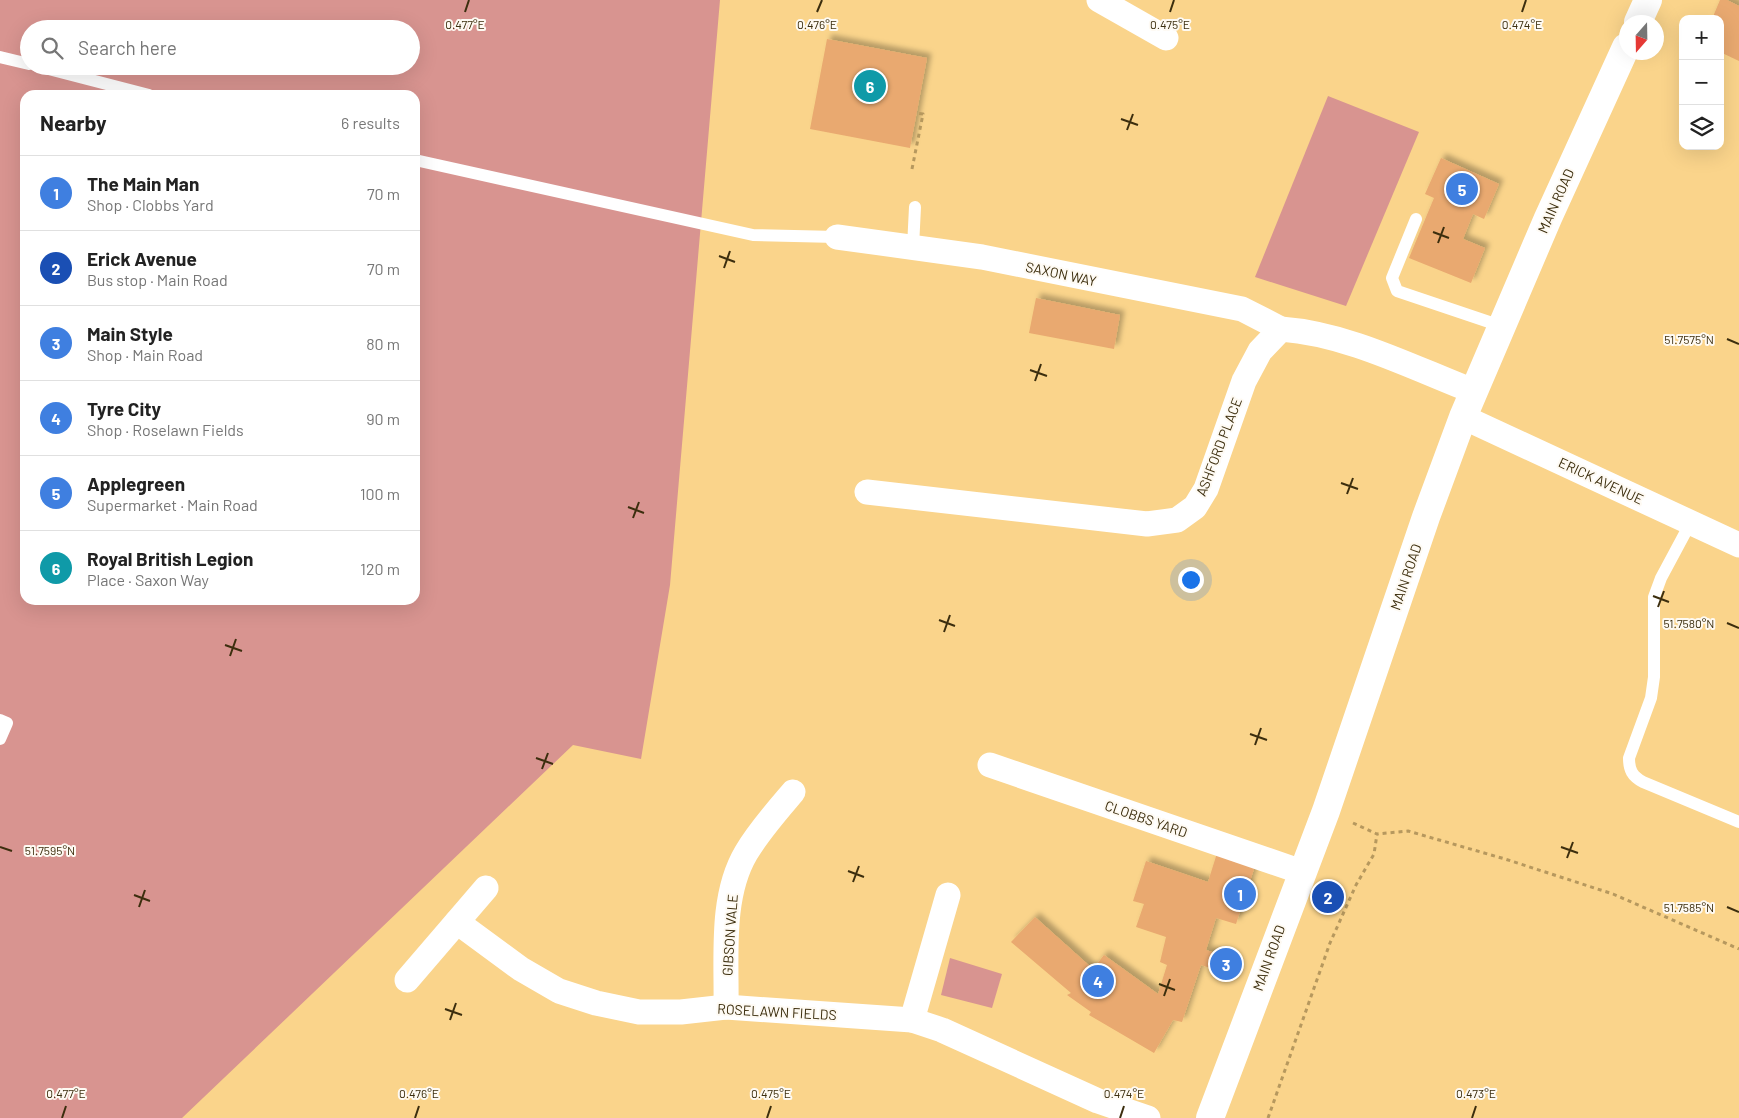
<!DOCTYPE html>
<meta charset="utf-8">
<style>
:root{--surface:#fff;--page:#f2f2f2;--text:#222;--muted:#767676;--line:#e0e0e0;--accent:#111827}
body{margin:0;font-family:Barlow,sans-serif;background:var(--page);color:var(--text)}
.controls{position:absolute;right:15px;top:15px;display:grid;overflow:hidden;border-radius:10px;box-shadow:0 5px 20px #0002}
.controls button{width:45px;height:45px;display:grid;place-items:center;padding:0;border:0;border-bottom:1px solid var(--line);background:var(--surface);color:var(--text);font:25px sans-serif}
.compass{position:absolute;left:1619px;top:15px;width:45px;height:45px;border-radius:50%;background:var(--surface);box-shadow:0 5px 20px #0002;rotate:200deg}
.you{position:absolute;left:1190px;top:579px;width:18px;height:18px;margin:-12px;border:4px solid #fff;border-radius:50%;background:#1a73e8;box-shadow:0 0 0 8px #1a73e833}
.badge{display:grid;place-items:center;width:32px;height:32px;border-radius:50%;background:var(--accent);color:#fff;font-size:16px;font-weight:700}
.pin{position:absolute;translate:-50% -50%;border:2px solid #fff;box-shadow:0 1px 5px #0006}
.list{margin:0;padding:0;list-style:none}
h2{display:flex;justify-content:space-between;align-items:center;height:65px;margin:0;padding:0 20px;font-size:21px}
h2 small{font-size:16px;font-weight:400;color:var(--muted)}
.list li{display:grid;grid-template-columns:32px 1fr auto;gap:15px;align-items:center;box-sizing:border-box;height:75px;padding:0 20px;border-top:1px solid var(--line)}
.list b{display:block;font-size:19px;white-space:nowrap}
.list p{margin:0;font-size:16px;white-space:nowrap;color:var(--muted)}
.list em{font-size:16px;font-style:normal;color:var(--muted)}
.icon{flex:none;width:28px;height:28px;fill:none;stroke:currentColor;stroke-width:2;stroke-linecap:round;stroke-linejoin:round}
.map{position:relative;flex:none;width:1739px;height:1118px;overflow:hidden}
.search{position:absolute;background:var(--surface);box-shadow:0 5px 20px #0002;left:20px;top:20px;width:400px;height:55px;display:flex;align-items:center;gap:12px;box-sizing:border-box;padding:0 18px;border-radius:28px;color:var(--muted);font-size:19px}
.panel{position:absolute;background:var(--surface);box-shadow:0 5px 20px #0002;left:20px;top:90px;width:400px;height:515px;border-radius:15px}
.map>svg:first-child{display:block}
.green{fill:#d89490;fill-rule:evenodd}
.building{fill:#e9a96f;filter:url(#shadow)}
.lines{fill:none;stroke-linecap:round;stroke-linejoin:round}
.path{stroke:#b6985e;stroke-width:3;stroke-dasharray:4 4;stroke-linecap:butt}
.service{stroke:#fff;stroke-width:12}
.minor{stroke:#fff;stroke-width:25}
.secondary{stroke:#fff;stroke-width:28}
.ticks{fill:none;stroke:#3c2e0e;stroke-width:2}
.labels{text-anchor:middle;stroke-width:4;stroke-linejoin:round;paint-order:stroke}
.street-label{font-size:14px;fill:#3c2e0e;stroke:#fefaf3}
.ticks-label{font-size:12px;text-anchor:middle;fill:#3c2e0e;stroke:#fefaf3;stroke-width:4;stroke-linejoin:round;paint-order:stroke}
</style>
<div class="map">
<svg width="1739" height="1118" viewBox="0 0 1739 1118">
<defs>
<filter id="shadow"><feDropShadow dx="4.5" dy="-4.5" stdDeviation="2.5" flood-color="#0004"/></filter>
</defs>
<rect width="100%" height="100%" fill="#fad48b"/>
<g class="green">
<path d="M 0,0 L 720,0 L 670,585 L 641,759 L 573,745 L 182,1118 L 0,1118 ZM 29,29 L 411,29 L 411,66 L 29,66 ZM 25,95 L 415,95 L 415,600 L 25,600 Z"/>
<polygon points="1328,96 1419,132 1346,306 1255,277"/>
<polygon points="950,958 1002,974 992,1008 941,995"/>
</g>
<g class="building">
<polygon points="1720,0 1727,0 1739,6 1739,61 1720,52 1720,19 1712,19"/>
<polygon points="827,39 927,58 910,148 810,129"/>
<polygon points="1441,158 1499,184 1484,219 1473,214 1463,239 1485,248 1471,283 1409,258 1434,198 1425,194"/>
<polygon points="1036,298 1120,315 1114,349 1029,333"/>
<polygon points="1218,850 1256,863 1236,924 1216,918 1206,950 1234,959 1229,974 1201,965 1182,1022 1173,1020 1154,1053 1089,1015 1091,1012 1067,995 1071,993 1011,942 1035,917 1093,969 1104,955 1158,994 1167,965 1160,962 1166,937 1136,927 1144,904 1133,901 1146,861 1208,882"/>
</g>
<g class="lines">
<g class="path">
<polyline points="912,169 923,114 916,113"/>
<polyline points="1353,823 1377,834 1408,831 1505,859 1613,894 1739,949"/>
<polyline points="1268,1118 1330,943 1356,885 1374,854 1377,834"/>
</g>
<g class="service">
<polyline points="0,57 29,64"/>
<polyline points="37,66 149,95"/>
<polyline points="415,160 753,235 837,237"/>
<polyline points="1416,219 1392,278 1397,291 1501,326"/>
<polyline points="913,247 915,207"/>
<path d="M 1691,522 L 1661,578 L 1654,597 L 1654,677 L 1651,698 L 1629,758 C 1629,770 1632,776 1643,782 L 1739,822"/>
<polyline points="0,720 7,723 0,739"/>
</g>
<g class="minor">
<polyline points="1099,0 1166,38"/>
<polyline points="837,237 982,257 1242,309 1281,329"/>
<polyline points="1463,417 1739,545"/>
<path d="M 867,492 L 1147,524 L 1177,520 L 1195,507 L 1206,489 L 1244,381 L 1260,351 L 1281,329 C 1348,334 1411,367 1473,391"/>
<polyline points="990,765 1302,872"/>
<polyline points="457,922 521,969 559,991 596,1003 639,1012 681,1012 726,1007 912,1020 942,1030 1098,1101 1148,1118"/>
<polyline points="407,980 486,888"/>
<path d="M 726,1007 C 727,958 720,897 746,853 C 759,831 776,812 793,792"/>
<polyline points="912,1020 948,895"/>
</g>
<g class="secondary">
<polyline points="1638,22 1648,0"/>
<polyline points="1210,1118 1326,811 1426,517 1463,417 1548,218 1626,47"/>
</g>
</g>
<path class="ticks" d="M 465,12 L 469,0M 817,12 L 822,0M 1170,12 L 1174,0M 1522,12 L 1526,0M 1121,119 L 1138,125M 1127,130 L 1133,114M 1433,232 L 1449,238M 1438,243 L 1444,227M 719,256 L 735,262M 724,268 L 730,251M 1727,339 L 1739,344M 1030,370 L 1047,376M 1035,381 L 1041,364M 1341,483 L 1358,489M 1347,494 L 1353,478M 628,507 L 644,513M 633,518 L 639,502M 1653,596 L 1669,602M 1658,607 L 1664,591M 939,620 L 955,626M 1727,623 L 1739,628M 944,632 L 950,615M 225,645 L 242,651M 230,656 L 236,639M 1250,734 L 1267,740M 1255,745 L 1261,728M 536,758 L 553,764M 542,769 L 548,753M 0,847 L 12,851M 1561,847 L 1578,853M 1567,858 L 1573,842M 848,871 L 864,877M 853,882 L 859,866M 134,895 L 150,901M 139,907 L 145,890M 1727,907 L 1739,912M 1159,984 L 1175,990M 1164,996 L 1170,979M 445,1009 L 462,1015M 450,1020 L 456,1003M 62,1118 L 66,1106M 415,1118 L 419,1106M 767,1118 L 771,1106M 1120,1118 L 1124,1106M 1472,1118 L 1476,1106"/>
<g class="labels">
<g class="street-label">
<text transform="translate(1556 201) rotate(-66)" y="5">MAIN ROAD</text>
<text transform="translate(1061 274) rotate(12)" y="5">SAXON WAY</text>
<text transform="translate(1219 447) rotate(-69)" y="5">ASHFORD PLACE</text>
<text transform="translate(1601 481) rotate(25)" y="5">ERICK AVENUE</text>
<text transform="translate(1406 577) rotate(-71)" y="5">MAIN ROAD</text>
<text transform="translate(1146 819) rotate(19)" y="5">CLOBBS YARD</text>
<text transform="translate(730 935) rotate(-86)" y="5">GIBSON VALE</text>
<text transform="translate(1269 958) rotate(-70)" y="5">MAIN ROAD</text>
<text transform="translate(777 1012) rotate(3)" y="5">ROSELAWN FIELDS</text>
</g>
</g>
<g class="ticks-label">
<text x="465" y="29">0.477°E</text>
<text x="817" y="29">0.476°E</text>
<text x="1170" y="29">0.475°E</text>
<text x="1522" y="29">0.474°E</text>
<text x="1689" y="344">51.7575°N</text>
<text x="1689" y="628">51.7580°N</text>
<text x="50" y="855">51.7595°N</text>
<text x="1689" y="912">51.7585°N</text>
<text x="66" y="1098">0.477°E</text>
<text x="419" y="1098">0.476°E</text>
<text x="771" y="1098">0.475°E</text>
<text x="1124" y="1098">0.474°E</text>
<text x="1476" y="1098">0.473°E</text>
</g>
</svg>
<div class="controls">
<button>+</button>
<button>−</button>
<button><svg class="icon" aria-label="layers" viewBox="0 0 24 24"><path d="M12 4l9 5-9 5-9-5zM3 14l9 5 9-5"/></svg></button>
</div>
<svg class="compass" viewBox="-18 -18 36 36"><path d="M0-13l5 13h-10z" fill="#e53935"/><path d="M0 13l5-13h-10z" fill="#767676"/></svg>
<div class="you"></div>
<div class="pin badge" style="left:1240px;top:894px;background:#3f7fe0">1</div>
<div class="pin badge" style="left:1328px;top:897px;background:#1a4fb4">2</div>
<div class="pin badge" style="left:1226px;top:964px;background:#3f7fe0">3</div>
<div class="pin badge" style="left:1098px;top:981px;background:#3f7fe0">4</div>
<div class="pin badge" style="left:1462px;top:189px;background:#3f7fe0">5</div>
<div class="pin badge" style="left:870px;top:86px;background:#0f9aa8">6</div>
<div class="search"><svg class="icon" aria-label="search" viewBox="0 0 24 24"><circle cx="10" cy="10" r="6"/><path d="M15 15l6 6"/></svg>Search here</div>
<section class="panel">
<h2>Nearby<small>6 results</small></h2>
<ul class="list">
<li><span class="badge" style="background:#3f7fe0">1</span><div><b>The Main Man</b><p>Shop · Clobbs Yard</p></div><em>70 m</em></li>
<li><span class="badge" style="background:#1a4fb4">2</span><div><b>Erick Avenue</b><p>Bus stop · Main Road</p></div><em>70 m</em></li>
<li><span class="badge" style="background:#3f7fe0">3</span><div><b>Main Style</b><p>Shop · Main Road</p></div><em>80 m</em></li>
<li><span class="badge" style="background:#3f7fe0">4</span><div><b>Tyre City</b><p>Shop · Roselawn Fields</p></div><em>90 m</em></li>
<li><span class="badge" style="background:#3f7fe0">5</span><div><b>Applegreen</b><p>Supermarket · Main Road</p></div><em>100 m</em></li>
<li><span class="badge" style="background:#0f9aa8">6</span><div><b>Royal British Legion</b><p>Place · Saxon Way</p></div><em>120 m</em></li>
</ul>
</section>
</div>
